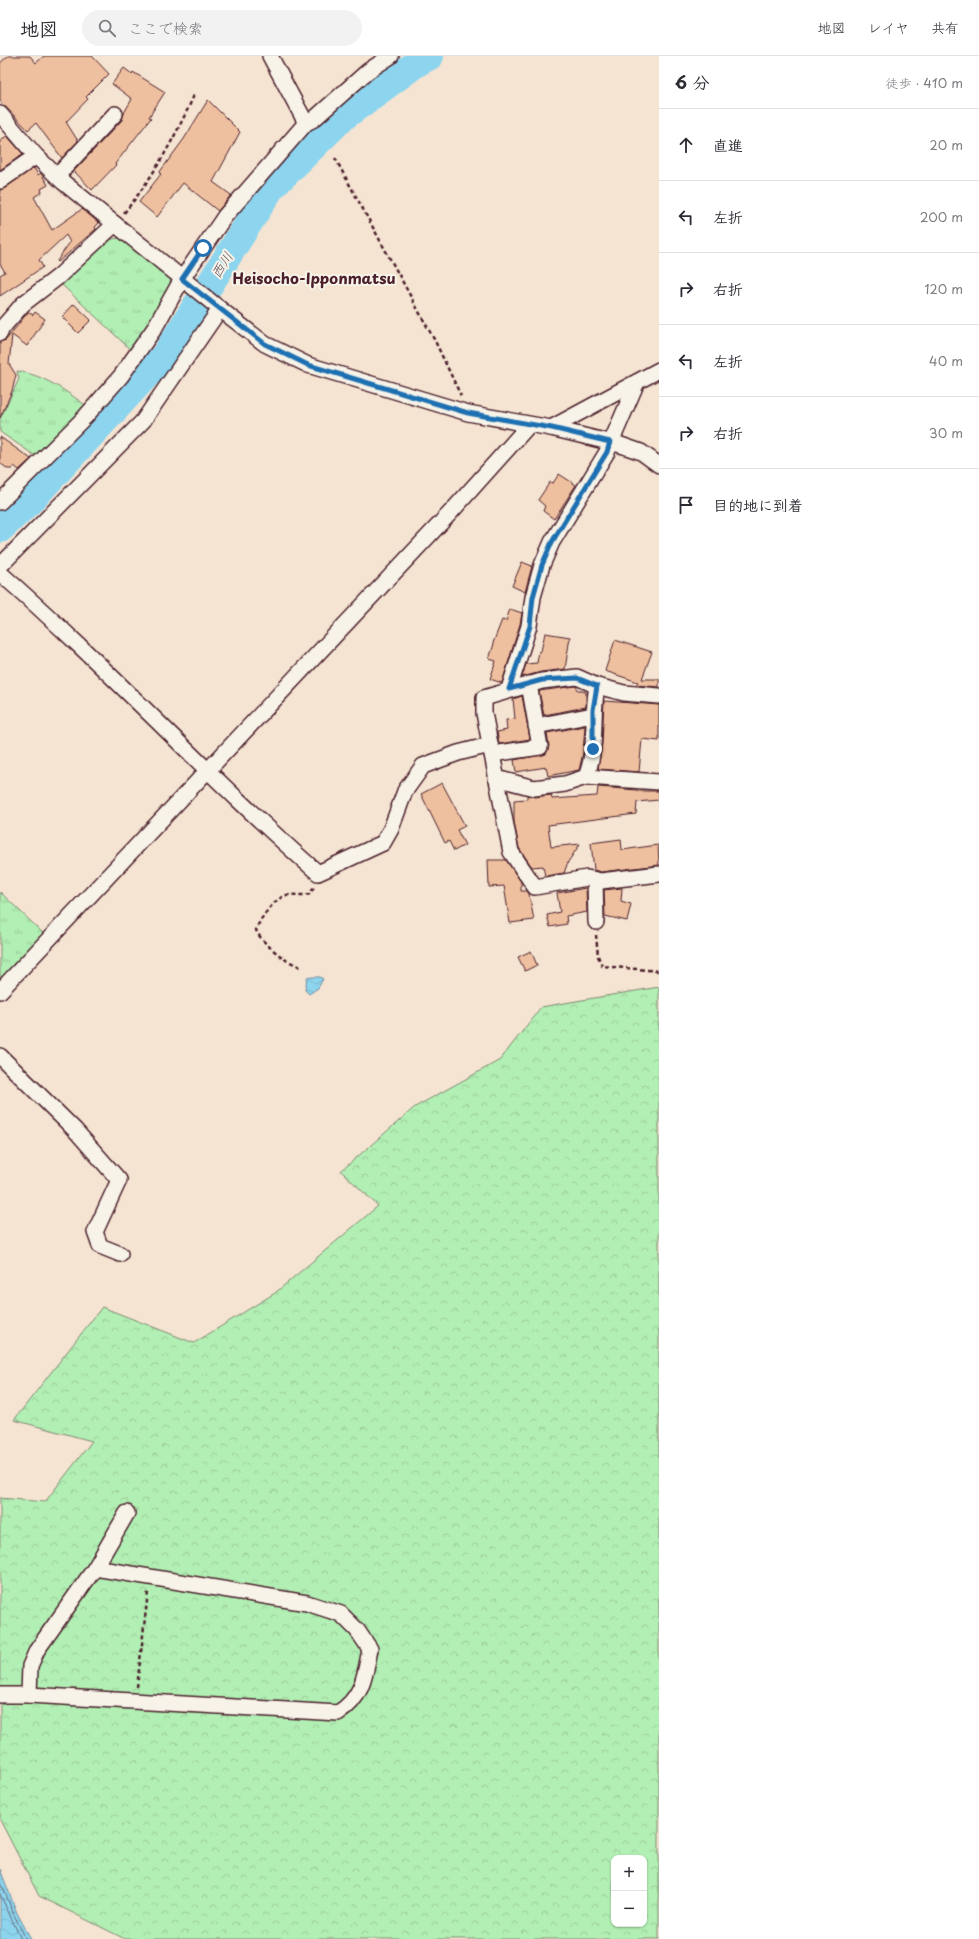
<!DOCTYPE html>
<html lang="ja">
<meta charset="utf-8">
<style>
:root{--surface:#fff;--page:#f2f2f3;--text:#2b2b33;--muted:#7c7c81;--line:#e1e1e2}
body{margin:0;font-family:"Playpen Sans","Klee One",sans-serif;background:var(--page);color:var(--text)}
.controls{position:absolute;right:12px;bottom:12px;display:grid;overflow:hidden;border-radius:8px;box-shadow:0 1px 3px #0004}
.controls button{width:36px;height:36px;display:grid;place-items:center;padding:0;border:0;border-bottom:1px solid var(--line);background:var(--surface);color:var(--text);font:20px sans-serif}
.stop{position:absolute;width:12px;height:12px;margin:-9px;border:3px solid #1f6fb2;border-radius:50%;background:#fff}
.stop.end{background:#1f6fb2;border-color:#fff;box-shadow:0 1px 4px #0008}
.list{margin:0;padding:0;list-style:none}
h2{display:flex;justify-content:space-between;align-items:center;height:52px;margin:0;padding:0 16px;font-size:17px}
h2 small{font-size:13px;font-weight:400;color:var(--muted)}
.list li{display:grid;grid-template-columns:26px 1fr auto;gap:12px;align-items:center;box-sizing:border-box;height:72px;padding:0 16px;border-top:1px solid var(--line)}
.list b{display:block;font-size:15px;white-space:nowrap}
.list em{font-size:13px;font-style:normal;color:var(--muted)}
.icon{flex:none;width:22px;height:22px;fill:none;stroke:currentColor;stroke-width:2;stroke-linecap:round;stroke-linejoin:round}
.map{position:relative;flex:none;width:659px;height:1883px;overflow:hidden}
header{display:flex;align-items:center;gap:24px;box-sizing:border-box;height:56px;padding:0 20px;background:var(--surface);border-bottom:1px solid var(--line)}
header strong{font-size:19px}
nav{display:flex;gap:22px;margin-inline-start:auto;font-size:14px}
.search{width:280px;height:36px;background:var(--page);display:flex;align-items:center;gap:10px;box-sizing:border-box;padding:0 14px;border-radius:22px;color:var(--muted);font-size:15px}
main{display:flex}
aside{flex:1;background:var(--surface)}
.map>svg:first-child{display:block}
.grass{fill:url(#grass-tufts);stroke:#7e8770}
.forest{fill:url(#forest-crowns);stroke:#7e8770;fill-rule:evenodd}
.water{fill:url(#water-waves);stroke:#728ca0}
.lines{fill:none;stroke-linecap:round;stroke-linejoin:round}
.shore{stroke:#656879;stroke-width:1}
.river{stroke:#8dd5ee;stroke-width:28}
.building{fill:#efc09f;stroke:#4a1f2b}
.minor-casing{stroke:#4a1f2b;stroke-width:18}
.path{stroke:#4a1f2b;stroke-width:2.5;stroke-dasharray:4 3;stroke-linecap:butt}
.minor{stroke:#f7f3e8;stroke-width:15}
.route{stroke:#1f6fb2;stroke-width:5}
.labels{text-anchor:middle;stroke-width:4;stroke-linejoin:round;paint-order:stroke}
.water-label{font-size:14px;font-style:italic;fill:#5b4c5c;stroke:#f7f3e8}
.quarter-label{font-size:15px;font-weight:bold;fill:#4a1f2b;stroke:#f7f3e8}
</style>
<header>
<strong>地図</strong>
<div class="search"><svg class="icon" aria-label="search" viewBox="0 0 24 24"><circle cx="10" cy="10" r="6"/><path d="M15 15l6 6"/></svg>ここで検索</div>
<nav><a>地図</a><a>レイヤ</a><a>共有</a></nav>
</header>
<main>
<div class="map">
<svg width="659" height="1883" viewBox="0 0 659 1883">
<defs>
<pattern id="grass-tufts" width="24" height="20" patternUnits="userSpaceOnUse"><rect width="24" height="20" fill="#b2efb4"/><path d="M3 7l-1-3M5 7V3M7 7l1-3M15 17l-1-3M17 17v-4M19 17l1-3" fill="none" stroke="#9bcc9b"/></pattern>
<pattern id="forest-crowns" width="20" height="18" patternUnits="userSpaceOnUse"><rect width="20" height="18" fill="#b2efb4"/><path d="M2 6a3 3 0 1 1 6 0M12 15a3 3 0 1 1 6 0" fill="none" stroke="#9bcc9b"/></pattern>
<pattern id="water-waves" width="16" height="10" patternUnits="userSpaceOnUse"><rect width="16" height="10" fill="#8dd5ee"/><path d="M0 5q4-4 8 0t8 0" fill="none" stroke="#7bb6cc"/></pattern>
</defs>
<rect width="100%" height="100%" fill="#f5e4d2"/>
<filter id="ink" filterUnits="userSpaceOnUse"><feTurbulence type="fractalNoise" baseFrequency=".025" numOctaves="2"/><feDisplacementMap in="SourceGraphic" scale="8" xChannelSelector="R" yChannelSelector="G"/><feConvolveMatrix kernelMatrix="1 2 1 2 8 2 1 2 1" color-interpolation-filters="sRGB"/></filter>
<g filter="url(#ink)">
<g class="grass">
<polygon points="120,182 172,223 171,234 132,295 60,227 112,183"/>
<path d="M 17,315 C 44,319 66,335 88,351 L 37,401 L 0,376 L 0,363 L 19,323 Z"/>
<polygon points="0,836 43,877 0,922"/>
</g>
<path class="forest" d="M 659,931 L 659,1883 L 125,1883 L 39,1840 L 0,1764 L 0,1442 L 45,1446 L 92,1385 L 14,1364 L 102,1251 L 194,1287 L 275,1237 L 378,1150 L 341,1115 L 415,1051 L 500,1004 L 541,951 ZM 614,1802 L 644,1802 L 644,1868 L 614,1868 Z"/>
<g class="water">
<polygon points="312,921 320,921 323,923 318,932 309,938 305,934 307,922"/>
<polygon points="0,1813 17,1857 31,1883 0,1883"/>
</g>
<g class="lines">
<g class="shore">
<polyline points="0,1824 14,1859 26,1883"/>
<polyline points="0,1838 21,1883"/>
</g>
<polyline class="river" points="0,473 30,445 165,299 271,132 342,62 417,7 430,0"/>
</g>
<g class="building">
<polygon points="8,0 30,0 36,7 44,0 92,0 109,18 86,41 88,43 66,66 78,85 62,102 36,67 28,74 0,45 0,7"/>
<polygon points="124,12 132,18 133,16 165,36 149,61 151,62 115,108 116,109 92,134 74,115 122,64 124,57 132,43 112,28"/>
<polygon points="208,44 240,76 213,126 231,139 218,155 183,127 157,161 139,146 161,118 159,117 184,83"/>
<polygon points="7,80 23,98 0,114 0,84"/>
<polygon points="34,112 38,119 41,117 42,119 48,129 41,133 42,136 34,141 52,174 82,153 99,167 95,171 96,173 58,206 57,205 70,186 66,179 39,204 43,211 0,240 0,219 5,216 0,208 0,134 5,132"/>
<polygon points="74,248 91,264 78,277 62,261"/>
<polygon points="28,256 33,259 35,256 45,263 27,290 12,279 9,308 16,319 12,335 0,362 0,286 6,284"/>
<polygon points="0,381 31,403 19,414 14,410 12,413 8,413 0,407"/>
<polygon points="559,418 576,429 554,463 543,455 545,450 538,444 550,426 553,427"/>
<polygon points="522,506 532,510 525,536 512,530"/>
<polygon points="510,553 522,557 520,568 502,627 490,623 496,605 489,603 494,588 493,587 502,564 506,565"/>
<polygon points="545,577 570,581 565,613 541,616 522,621 526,608 537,607 539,595 541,595"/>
<polygon points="615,584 652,596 642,623 659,623 659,631 636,629 638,626 605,615"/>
<polygon points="576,630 578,634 586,636 586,651 544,659 539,635"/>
<polygon points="522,640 530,683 499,688 497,676 507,674 506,664 515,663 513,643"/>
<polygon points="604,645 659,649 659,685 642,683 639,716 598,713 602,688"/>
<polygon points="585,670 583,697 579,714 548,720 546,711 516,716 514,704 546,698 549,690 547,677"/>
<polygon points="442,727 465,770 457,774 465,789 454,795 449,785 445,787 421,738"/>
<polygon points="598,731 637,734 637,735 659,735 659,744 637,746 636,758 548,769 551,791 580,788 568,806 564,817 545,820 543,810 532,811 519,792 514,766 514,744 527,743 527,739 535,741 551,739 552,743 597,740"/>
<polygon points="621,783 622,794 658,789 659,809 601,816 594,814 591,787"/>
<polygon points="488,804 506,804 521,826 521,835 527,835 529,838 534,864 510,867 504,830 489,831"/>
<polygon points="586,832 587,856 566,860 567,868 550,871 547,859 560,856 557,837"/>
<polygon points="622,832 621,845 631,848 627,865 605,860 604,834"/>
<polygon points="531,895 537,909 525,915 518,901"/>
</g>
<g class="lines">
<defs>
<g id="minor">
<polyline points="270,0 306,67"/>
<polyline points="0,58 36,100 63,126 220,253 265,288 308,309 468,357 551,372 621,389 641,396 659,409"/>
<polyline points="57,120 115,58"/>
<polyline points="0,125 36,100"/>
<polyline points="0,277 2,272 23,248 58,221 115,168"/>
<polyline points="551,372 659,314"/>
<polyline points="0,446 85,361 121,320 154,273 182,223 225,160 306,67 314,63 368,15 391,0"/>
<polyline points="0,510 143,365 220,253"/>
<path d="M 0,517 C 110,613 208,721 318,817 L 383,787 L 391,773 L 405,735 L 423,710 L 458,697 L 490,689"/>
<polyline points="509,633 529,570 533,541 542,509 552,486 607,396 637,326"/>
<polyline points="659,640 624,637 597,630 577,621 542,625 484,642 484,657 511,796 535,831 587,822 601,825 659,818"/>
<polyline points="536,670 593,659"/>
<polyline points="492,698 540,691 529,628"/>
<polyline points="586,721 659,726"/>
<path d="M 496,722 L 534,732 L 565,728 L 586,721 C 598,692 591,660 597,630"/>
<polyline points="595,824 596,866"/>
<polyline points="0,935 451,456 529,369"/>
<polyline points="0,1000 75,1074 119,1124 95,1176 100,1190 120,1198"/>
<path d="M 0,1639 L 29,1639 L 338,1657 C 363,1641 365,1620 370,1593 L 357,1574 L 341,1558 L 307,1547 L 95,1512"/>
<polyline points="29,1639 30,1610 37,1594 95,1512 127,1457"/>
</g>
</defs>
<use href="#minor" class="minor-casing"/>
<g class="path">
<polyline points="335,102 435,285 461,340"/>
<path d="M 124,157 C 154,120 176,80 195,37"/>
<polyline points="596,879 598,900 602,910 659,915"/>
<path d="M 300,911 C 295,907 290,907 286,904 C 276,897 260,884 256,874 C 260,862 275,842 287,839 C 295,838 302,840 310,838 L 314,831"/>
<polyline points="137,1631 148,1536"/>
</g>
<use href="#minor" class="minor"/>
</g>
</g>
<g class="lines" filter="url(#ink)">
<polyline class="route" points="203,192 182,223 265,288 308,309 468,357 552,372 610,386 607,396 552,486 542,509 533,541 530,570 509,633 542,624 577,622 597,630 593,654 593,693"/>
</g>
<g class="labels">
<g class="water-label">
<text transform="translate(222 209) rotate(-58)" y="5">西川</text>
</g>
<g class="quarter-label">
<text x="314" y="228">Heisocho-Ipponmatsu</text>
</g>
</g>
</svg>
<div class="controls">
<button>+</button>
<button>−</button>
</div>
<div class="stop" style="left:203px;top:192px"></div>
<div class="stop end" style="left:593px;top:693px"></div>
</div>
<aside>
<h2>6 分<small>徒歩 · 410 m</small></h2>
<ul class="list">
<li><svg class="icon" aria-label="ahead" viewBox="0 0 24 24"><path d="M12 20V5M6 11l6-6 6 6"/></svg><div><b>直進</b></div><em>20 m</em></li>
<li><svg class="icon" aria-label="left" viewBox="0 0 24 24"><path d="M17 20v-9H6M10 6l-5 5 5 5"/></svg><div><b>左折</b></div><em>200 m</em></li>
<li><svg class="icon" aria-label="right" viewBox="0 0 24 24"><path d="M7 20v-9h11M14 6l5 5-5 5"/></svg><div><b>右折</b></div><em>120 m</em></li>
<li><svg class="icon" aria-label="left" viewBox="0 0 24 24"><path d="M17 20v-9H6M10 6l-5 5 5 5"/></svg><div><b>左折</b></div><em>40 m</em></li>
<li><svg class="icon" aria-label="right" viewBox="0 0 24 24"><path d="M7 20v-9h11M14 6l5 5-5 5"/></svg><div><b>右折</b></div><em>30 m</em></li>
<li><svg class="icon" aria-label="arrive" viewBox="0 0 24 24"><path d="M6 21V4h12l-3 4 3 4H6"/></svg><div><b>目的地に到着</b></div></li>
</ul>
</aside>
</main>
